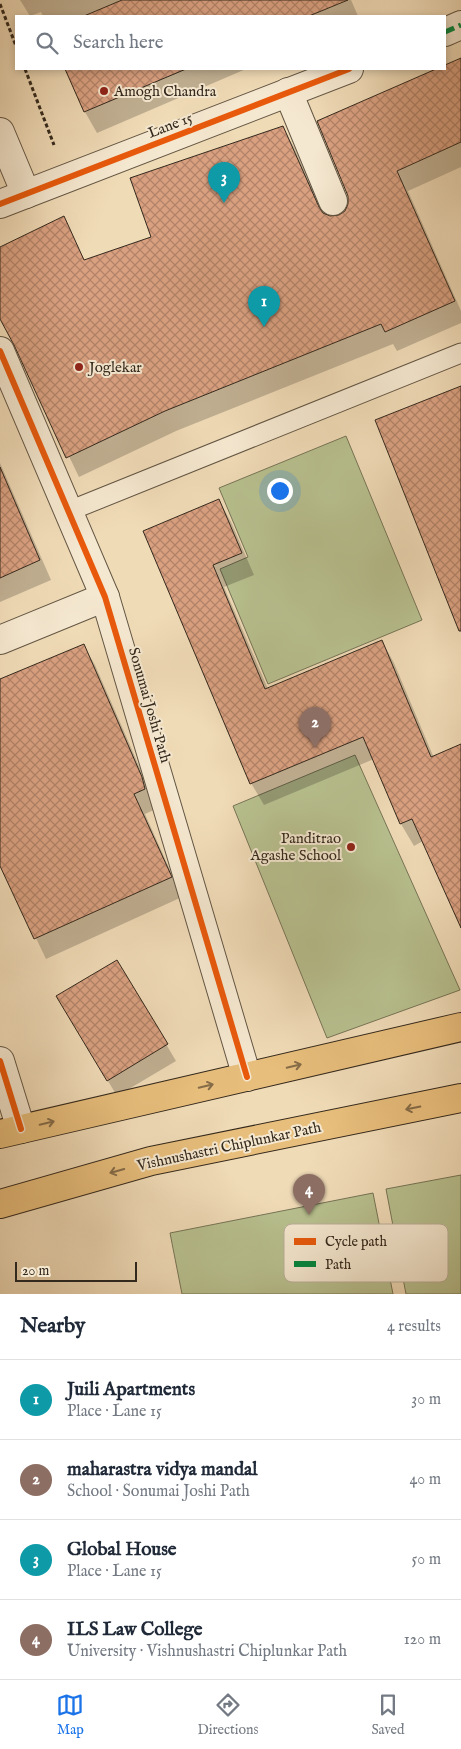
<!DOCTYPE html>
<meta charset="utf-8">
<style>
:root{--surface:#fff;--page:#f6f6f7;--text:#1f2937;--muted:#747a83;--line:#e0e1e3;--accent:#1a73e8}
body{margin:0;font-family:"IM FELL English",serif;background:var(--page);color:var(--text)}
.scale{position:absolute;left:15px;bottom:12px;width:122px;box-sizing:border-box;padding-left:5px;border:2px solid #34291d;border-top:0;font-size:14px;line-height:18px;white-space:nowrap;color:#34291d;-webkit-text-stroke:4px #f5e8d0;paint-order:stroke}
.you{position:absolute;left:279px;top:490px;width:18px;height:18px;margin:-12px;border:4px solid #fff;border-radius:50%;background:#1a73e8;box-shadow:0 0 0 8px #1a73e833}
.badge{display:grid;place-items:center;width:32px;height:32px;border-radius:50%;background:var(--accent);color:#fff;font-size:16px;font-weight:700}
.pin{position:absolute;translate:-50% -41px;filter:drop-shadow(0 1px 2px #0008)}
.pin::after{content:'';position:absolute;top:26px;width:18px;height:15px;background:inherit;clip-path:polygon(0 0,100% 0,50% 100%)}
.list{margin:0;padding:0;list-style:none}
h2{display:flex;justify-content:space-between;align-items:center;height:65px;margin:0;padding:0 20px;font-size:21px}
h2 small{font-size:16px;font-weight:400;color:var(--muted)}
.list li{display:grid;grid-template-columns:32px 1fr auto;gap:15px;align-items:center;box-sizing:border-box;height:80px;padding:0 20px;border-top:1px solid var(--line)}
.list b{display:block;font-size:19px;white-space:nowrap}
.list p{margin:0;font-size:16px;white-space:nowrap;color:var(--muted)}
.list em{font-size:16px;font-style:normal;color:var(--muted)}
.icon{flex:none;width:28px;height:28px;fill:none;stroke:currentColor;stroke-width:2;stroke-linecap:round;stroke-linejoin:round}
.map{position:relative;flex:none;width:461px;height:1294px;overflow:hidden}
.search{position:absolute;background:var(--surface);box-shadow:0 2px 8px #0003;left:15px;right:15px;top:15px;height:55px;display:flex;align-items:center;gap:12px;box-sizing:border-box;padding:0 18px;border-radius:0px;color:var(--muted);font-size:19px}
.sheet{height:385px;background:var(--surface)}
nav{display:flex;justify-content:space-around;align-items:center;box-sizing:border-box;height:70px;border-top:1px solid var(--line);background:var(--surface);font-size:14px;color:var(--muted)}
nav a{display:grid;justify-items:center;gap:2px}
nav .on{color:var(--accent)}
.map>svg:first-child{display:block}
.pitch{fill:#b8c08f;stroke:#767456}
.shadow{fill:#0003}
.building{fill:url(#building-cross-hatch);stroke:#34291d}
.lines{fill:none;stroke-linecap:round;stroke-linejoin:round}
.lane-casing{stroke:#635644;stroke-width:21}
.street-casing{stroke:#635644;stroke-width:30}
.primary-casing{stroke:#34291d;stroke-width:30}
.path{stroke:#34291d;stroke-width:3;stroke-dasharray:4 2.5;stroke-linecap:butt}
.lane{stroke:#f5e8d0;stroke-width:19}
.street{stroke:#f5e8d0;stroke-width:28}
.primary{stroke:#e8be7c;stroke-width:28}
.quiet{stroke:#00873e;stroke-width:5;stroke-dasharray:10 5;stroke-linecap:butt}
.cycleway-casing{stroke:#f5e8d0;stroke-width:9}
.cycleway{stroke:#e8590c;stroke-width:6}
.oneway{stroke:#856c48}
.poi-dot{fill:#8f2418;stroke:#f5e8d0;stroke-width:2}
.labels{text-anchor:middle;stroke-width:4;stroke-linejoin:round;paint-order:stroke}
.poi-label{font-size:15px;fill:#34291d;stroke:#f5e8d0;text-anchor:start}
.street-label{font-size:15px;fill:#34291d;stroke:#f5e8d0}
.key{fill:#f5e8d0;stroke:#bbaf9a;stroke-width:1}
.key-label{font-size:14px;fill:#34291d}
</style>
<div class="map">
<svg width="461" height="1294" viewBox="0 0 461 1294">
<defs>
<pattern id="building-cross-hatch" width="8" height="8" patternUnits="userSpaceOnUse" patternTransform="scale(1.25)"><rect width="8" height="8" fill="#daa181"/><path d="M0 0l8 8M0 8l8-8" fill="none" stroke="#b28369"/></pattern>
</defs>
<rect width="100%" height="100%" fill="#f0dbb7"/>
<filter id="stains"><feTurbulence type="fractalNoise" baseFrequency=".004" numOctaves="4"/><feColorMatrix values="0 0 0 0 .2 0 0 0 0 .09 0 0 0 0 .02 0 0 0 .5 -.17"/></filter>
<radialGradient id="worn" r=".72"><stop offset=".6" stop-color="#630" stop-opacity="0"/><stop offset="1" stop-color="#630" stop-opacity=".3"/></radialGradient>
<g class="pitch">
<polygon points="346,436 422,620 268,684 220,569 248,557 219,488"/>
<polygon points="355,755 460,990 327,1038 233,806"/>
<polygon points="461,1175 461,1294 406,1294 386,1189"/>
<polygon points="373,1193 393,1294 182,1294 170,1233"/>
</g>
<g class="shadow">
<polygon points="20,0 351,0 358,16 43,16 41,12 30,16"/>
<polygon points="461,59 461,167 408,191 461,311 461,323 397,351 393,344 176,431 79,477 0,313 0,248 63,218 85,261 152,238 282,127 294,147 324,215 330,218 339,217 347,211 350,204 349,195 319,122 439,69 445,69 445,66"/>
<polygon points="66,69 246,69 97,133 85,112"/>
<polygon points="0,463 51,580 0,602"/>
<polygon points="219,500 231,522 254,575 224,587 268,689 382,641 394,663 434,758 461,745 461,925 423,841 414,846 401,824 374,759 264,805 251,783 144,532"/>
<polygon points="83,645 95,665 153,798 156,809 145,814 182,897 46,959 0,863 0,679"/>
<polygon points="117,961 176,1061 117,1096 58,997"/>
</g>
<g class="building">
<polygon points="122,0 348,0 309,16 84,16"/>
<polygon points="461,58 461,142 397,171 455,301 385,332 381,324 165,411 66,458 14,345 0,319 0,247 64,216 84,260 151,237 130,178 283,126 319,207 323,213 330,216 339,215 345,211 348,204 348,196 317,121 436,69 445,69 445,65"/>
<polygon points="65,69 186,69 84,112"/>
<polygon points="461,386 461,631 459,631 375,420"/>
<polygon points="0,467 40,560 0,578"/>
<polygon points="219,499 242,553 213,565 265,689 382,640 431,757 461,744 461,928 412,819 400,824 363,737 250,784 143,531"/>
<polygon points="84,644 142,777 145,789 134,794 172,877 34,939 0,866 0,679"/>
<polygon points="117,960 168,1044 107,1081 56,996"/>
</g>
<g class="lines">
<defs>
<polyline id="lane" points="69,511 461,353"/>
<g id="street">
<polyline points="445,32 461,25"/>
<polyline points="288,92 333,201"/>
<polyline points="0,132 26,194"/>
<polyline points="0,204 349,69"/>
<polyline points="0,351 105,597 247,1077"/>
<polyline points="0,640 105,597"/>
<polyline points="0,1061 21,1129"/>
</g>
<g id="primary">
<polyline points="0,1134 461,1027"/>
<polyline points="0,1204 151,1161 461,1098"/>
</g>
</defs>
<use href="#lane" class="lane-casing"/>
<use href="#street" class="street-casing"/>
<use href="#primary" class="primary-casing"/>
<g class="path">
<polyline points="0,4 16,46"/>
<polyline points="25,69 54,145"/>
</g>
<use href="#lane" class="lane"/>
<use href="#street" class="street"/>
<use href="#primary" class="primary"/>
<polyline class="quiet" points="445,32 461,25"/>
<defs>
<g id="cycleway">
<polyline points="0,204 349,69"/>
<polyline points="0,351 105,597 247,1077"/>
<polyline points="0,1061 21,1129"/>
</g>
</defs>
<use href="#cycleway" class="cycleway-casing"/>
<use href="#cycleway" class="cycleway"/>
</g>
<defs><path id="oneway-shaft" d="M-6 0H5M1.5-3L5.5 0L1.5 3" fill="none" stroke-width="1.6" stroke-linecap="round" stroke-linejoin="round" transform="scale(1.25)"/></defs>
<g class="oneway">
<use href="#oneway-shaft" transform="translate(294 1066) rotate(-13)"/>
<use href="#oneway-shaft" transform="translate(206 1086) rotate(-13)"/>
<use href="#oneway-shaft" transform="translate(413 1108) rotate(169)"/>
<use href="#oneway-shaft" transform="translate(47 1123) rotate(-13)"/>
<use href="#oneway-shaft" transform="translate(117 1171) rotate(164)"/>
</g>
<g class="poi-dot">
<circle cx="104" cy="91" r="5"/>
<circle cx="79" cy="367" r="5"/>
<circle cx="351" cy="847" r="5"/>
</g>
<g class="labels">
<g class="poi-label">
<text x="114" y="96">Amogh Chandra</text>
<text x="89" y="372">Joglekar</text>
<text x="341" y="843" text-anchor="end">Panditrao<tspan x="341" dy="17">Agashe School</tspan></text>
</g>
<g class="street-label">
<text transform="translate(170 125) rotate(-21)" y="5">Lane 15</text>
<text transform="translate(150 705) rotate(74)" y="5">Sonumai Joshi Path</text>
<text transform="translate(229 1146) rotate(-12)" y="5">Vishnushastri Chiplunkar Path</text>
</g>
</g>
<rect x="284" y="1224" width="164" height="58" rx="8" class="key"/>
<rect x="294" y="1238" width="22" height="7" fill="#e8590c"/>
<rect x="294" y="1261" width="22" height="6" fill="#00873e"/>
<g class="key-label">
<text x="325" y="1246">Cycle path</text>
<text x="325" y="1269">Path</text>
</g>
<rect width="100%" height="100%" filter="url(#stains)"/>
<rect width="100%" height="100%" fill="url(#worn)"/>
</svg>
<div class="scale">20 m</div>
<div class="you"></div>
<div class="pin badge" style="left:264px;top:327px;background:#0f9aa8">1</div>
<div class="pin badge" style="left:315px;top:748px;background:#8d6e63">2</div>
<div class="pin badge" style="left:224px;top:203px;background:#0f9aa8">3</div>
<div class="pin badge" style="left:309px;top:1215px;background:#8d6e63">4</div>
<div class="search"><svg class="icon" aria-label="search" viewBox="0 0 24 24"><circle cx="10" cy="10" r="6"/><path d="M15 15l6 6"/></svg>Search here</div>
</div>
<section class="sheet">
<h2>Nearby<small>4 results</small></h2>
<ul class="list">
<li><span class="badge" style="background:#0f9aa8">1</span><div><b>Juili Apartments</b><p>Place · Lane 15</p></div><em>30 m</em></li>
<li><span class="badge" style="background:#8d6e63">2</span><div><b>maharastra vidya mandal</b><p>School · Sonumai Joshi Path</p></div><em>40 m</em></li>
<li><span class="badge" style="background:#0f9aa8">3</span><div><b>Global House</b><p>Place · Lane 15</p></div><em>50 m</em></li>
<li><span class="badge" style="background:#8d6e63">4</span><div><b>ILS Law College</b><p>University · Vishnushastri Chiplunkar Path</p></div><em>120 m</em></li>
</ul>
</section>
<nav>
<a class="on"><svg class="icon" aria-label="map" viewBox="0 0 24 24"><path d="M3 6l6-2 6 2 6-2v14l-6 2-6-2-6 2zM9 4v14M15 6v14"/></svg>Map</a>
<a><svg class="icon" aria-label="directions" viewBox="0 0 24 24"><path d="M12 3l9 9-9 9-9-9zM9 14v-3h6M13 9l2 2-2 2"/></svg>Directions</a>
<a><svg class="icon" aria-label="saved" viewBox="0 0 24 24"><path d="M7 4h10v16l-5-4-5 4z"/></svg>Saved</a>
</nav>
